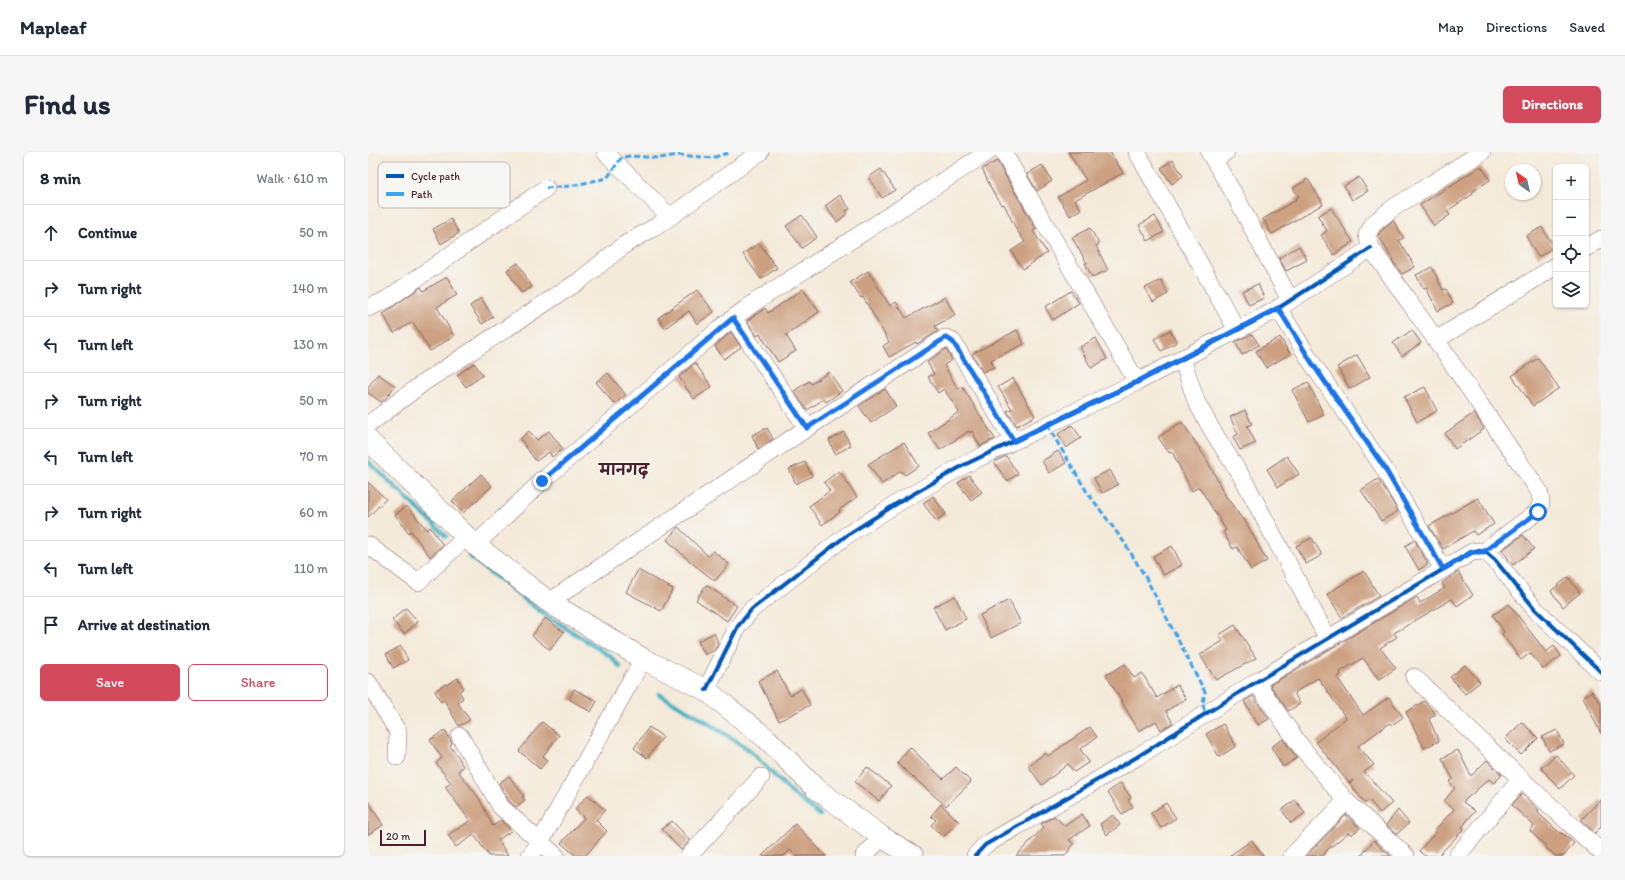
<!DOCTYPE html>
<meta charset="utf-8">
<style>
:root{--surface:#fff;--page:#f6f6f7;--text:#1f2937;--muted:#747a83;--line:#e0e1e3;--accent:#d1495b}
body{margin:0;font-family:Itim,"Playpen Sans Deva",sans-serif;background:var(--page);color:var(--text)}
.controls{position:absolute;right:12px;top:12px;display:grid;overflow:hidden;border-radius:6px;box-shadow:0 1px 3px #0004}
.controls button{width:36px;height:36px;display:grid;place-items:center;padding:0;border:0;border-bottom:1px solid var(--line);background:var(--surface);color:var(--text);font:20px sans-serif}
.compass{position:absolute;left:1137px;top:12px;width:36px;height:36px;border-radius:50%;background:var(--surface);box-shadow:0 1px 3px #0004;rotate:326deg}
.scale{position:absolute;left:12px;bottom:10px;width:46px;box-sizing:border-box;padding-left:4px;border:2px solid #4a1f2b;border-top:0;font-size:11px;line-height:14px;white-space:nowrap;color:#4a1f2b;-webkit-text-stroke:3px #f6f6f2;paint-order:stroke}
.stop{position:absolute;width:12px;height:12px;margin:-9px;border:3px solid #1a73e8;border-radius:50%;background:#fff}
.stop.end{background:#1a73e8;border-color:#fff;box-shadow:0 1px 4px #0008}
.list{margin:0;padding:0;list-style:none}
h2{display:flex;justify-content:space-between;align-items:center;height:52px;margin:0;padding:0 16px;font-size:17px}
h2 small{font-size:13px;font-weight:400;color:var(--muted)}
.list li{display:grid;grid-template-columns:26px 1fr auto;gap:12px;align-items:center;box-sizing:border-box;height:56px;padding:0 16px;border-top:1px solid var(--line)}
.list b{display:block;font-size:15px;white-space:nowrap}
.list em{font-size:13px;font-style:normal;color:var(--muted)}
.actions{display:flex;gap:8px;padding:12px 16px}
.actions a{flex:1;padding:9px 0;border:1px solid var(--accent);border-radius:6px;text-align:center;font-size:14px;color:var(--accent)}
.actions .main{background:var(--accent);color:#fff}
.icon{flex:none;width:22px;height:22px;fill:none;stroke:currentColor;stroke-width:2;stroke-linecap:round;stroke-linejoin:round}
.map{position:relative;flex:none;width:1233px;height:704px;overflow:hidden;border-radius:6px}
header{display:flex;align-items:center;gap:24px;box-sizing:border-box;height:56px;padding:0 20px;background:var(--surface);border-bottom:1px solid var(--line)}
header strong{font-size:19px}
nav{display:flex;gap:22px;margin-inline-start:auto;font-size:14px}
.intro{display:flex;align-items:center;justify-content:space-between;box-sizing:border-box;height:96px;padding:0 24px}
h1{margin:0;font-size:28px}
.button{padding:10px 18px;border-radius:6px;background:var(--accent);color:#fff;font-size:14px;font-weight:700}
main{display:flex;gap:24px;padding:0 24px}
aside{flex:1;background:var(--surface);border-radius:6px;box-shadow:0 1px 3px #0004}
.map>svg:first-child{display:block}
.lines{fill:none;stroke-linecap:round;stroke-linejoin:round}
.stream{stroke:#44b0c2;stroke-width:4.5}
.building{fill:#cca080}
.minor-casing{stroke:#866668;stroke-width:18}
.tertiary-casing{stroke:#866668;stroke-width:22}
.minor{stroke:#fff;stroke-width:17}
.tertiary{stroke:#fff;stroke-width:21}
.quiet{stroke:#40a2eb;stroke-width:3;stroke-dasharray:6 3;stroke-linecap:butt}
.cycleway-casing{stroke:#f6f6f2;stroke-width:6}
.cycleway{stroke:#0057b8;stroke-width:4}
.route{stroke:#1a73e8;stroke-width:5}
.labels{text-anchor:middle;stroke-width:3;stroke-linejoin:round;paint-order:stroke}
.quarter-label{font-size:15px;font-weight:bold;fill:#4a1f2b;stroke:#f6f6f2}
.key{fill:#f6f6f2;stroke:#c2b6b6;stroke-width:1}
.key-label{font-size:11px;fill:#4a1f2b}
</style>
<header>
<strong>Mapleaf</strong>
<nav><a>Map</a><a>Directions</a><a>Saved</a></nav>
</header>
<div class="intro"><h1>Find us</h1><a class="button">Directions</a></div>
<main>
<aside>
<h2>8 min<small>Walk · 610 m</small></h2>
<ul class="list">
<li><svg class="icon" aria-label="ahead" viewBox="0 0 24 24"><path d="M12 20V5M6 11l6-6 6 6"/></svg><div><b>Continue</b></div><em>50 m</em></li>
<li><svg class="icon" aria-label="right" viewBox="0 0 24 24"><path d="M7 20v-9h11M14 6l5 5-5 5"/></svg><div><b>Turn right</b></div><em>140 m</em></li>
<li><svg class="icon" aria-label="left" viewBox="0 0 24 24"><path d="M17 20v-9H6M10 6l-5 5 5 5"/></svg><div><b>Turn left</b></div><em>130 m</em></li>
<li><svg class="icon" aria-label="right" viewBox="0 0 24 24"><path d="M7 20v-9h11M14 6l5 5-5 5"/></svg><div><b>Turn right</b></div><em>50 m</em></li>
<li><svg class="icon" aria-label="left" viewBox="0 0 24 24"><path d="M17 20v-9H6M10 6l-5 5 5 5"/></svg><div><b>Turn left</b></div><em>70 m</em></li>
<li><svg class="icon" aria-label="right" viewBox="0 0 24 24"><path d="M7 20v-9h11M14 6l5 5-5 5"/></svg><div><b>Turn right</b></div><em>60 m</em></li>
<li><svg class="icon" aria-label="left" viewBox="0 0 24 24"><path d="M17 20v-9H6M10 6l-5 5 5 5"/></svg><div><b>Turn left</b></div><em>110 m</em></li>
<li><svg class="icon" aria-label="arrive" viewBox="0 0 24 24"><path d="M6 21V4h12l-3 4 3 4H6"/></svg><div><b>Arrive at destination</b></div></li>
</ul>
<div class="actions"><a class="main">Save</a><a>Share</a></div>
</aside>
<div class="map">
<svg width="1233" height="704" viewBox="0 0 1233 704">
<rect width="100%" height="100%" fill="#f6f6f2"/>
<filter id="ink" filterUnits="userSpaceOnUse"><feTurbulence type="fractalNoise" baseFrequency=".025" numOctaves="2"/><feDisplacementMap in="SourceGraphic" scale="8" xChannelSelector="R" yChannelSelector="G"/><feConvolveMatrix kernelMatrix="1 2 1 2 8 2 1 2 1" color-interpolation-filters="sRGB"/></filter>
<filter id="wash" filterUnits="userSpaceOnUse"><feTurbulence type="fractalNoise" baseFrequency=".012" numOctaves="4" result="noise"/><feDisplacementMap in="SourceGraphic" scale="16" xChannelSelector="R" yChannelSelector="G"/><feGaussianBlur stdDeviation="0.9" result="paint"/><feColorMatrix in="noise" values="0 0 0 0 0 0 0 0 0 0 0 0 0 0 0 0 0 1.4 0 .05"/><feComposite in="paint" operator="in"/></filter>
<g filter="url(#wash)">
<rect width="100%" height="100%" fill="#f4ead9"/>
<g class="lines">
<g class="stream">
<polyline points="0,309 78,384"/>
<polyline points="101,404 173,460 242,504 252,515"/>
<polyline points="291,542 331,565 380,597 424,641 452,663"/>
</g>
</g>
<g id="blocks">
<g class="building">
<polygon points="700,0 742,0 755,21 707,48 713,57 702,64 690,45 718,28"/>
<polygon points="805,8 815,24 804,32 793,16"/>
<polygon points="629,9 668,77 665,79 679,101 655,117 643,99 657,90 648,77 636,52 634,53 625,40 614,17"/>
<polygon points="674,13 684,29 669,39 659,22"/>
<polygon points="1113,14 1122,28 1104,40 1105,42 1079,59 1082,63 1066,74 1052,53"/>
<polygon points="513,17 527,38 514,46 501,25"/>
<polygon points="991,25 1000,39 984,48 976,34"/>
<polygon points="940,27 955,52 904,82 895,67 928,48 927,47 931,45 925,36"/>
<polygon points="472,43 482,57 478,59 480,61 469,70 457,54"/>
<polygon points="963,56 985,90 966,103 953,83 959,79 950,64"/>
<polygon points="434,63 449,85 434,96 418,74"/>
<polygon points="787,64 796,80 780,89 771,73"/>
<polygon points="83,67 91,81 73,92 65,77"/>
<polygon points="1025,68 1036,86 1031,88 1047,115 1034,122 1024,108 1025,108 1010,83 1013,79"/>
<polygon points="1174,75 1186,95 1170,105 1158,84"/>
<polygon points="722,76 731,92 728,94 740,118 724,125 717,111 719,111 704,86"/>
<polygon points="391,91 409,116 393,127 375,102"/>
<polygon points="931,94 939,108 918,119 911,106"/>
<polygon points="150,111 164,135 153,141 139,118"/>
<polygon points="1064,115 1075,138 1078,137 1085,151 1070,159 1058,136 1056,137 1048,123"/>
<polygon points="500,119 522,154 528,150 538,166 577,145 587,163 567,174 570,179 549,192 548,190 521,205 515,194 521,190 495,145 493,146 482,130"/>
<polygon points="79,125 89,143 69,155 86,184 62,199 45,170 26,181 15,162 19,160 19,159 53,135 55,139"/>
<polygon points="793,128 800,142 785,150 777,136"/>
<polygon points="890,132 896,146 881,153 874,139"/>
<polygon points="435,137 451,160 418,183 428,199 410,210 392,182 389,184 379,169 397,156 400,161"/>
<polygon points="329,138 346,160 329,172 321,159 297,176 290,166"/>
<polygon points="703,139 711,151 685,168 677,155"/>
<polygon points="113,146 125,165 114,172 102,154"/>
<polygon points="649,178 656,192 623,208 626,215 615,220 604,202"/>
<polygon points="802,178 809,190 793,199 786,187"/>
<polygon points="1044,178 1053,191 1034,204 1025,191"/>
<polygon points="363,180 373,195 356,207 347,194"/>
<polygon points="884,182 891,193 874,203 867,190"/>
<polygon points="912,185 922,202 898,216 888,199"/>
<polygon points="728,186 739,207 723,216 712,195"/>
<polygon points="578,197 584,208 576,213 590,237 594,234 627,287 612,294 604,279 602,281 601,279 572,298 560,281 591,260 576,237 570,241 560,225 566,222 559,210"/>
<polygon points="989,203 1002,225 982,237 969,215"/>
<polygon points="1170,206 1191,236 1165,254 1144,224"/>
<polygon points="106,211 115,223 98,235 89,223"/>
<polygon points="327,211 344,235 326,247 311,225"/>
<polygon points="461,220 474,239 458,250 456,247 439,258 426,239 441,229 443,232"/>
<polygon points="240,221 258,243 246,252 228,230"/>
<polygon points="10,222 27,234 18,246 13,250 0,241 0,235"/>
<polygon points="645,226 667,264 649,274 639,259 644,257 630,235"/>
<polygon points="940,230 956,263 941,270 924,238"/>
<polygon points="1057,235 1069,259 1049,270 1036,245"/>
<polygon points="517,237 528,254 503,271 491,254"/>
<polygon points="877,258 884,272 879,274 888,291 872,298 865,285 870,282 862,265"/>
<polygon points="1106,261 1116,277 1087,297 1077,281"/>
<polygon points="814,270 839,308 857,343 875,368 876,367 899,409 883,418 869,395 865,397 855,380 858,378 831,335 824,339 804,300 801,301 790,285"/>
<polygon points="704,273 713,286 698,296 690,282"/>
<polygon points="399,276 405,287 390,297 384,283"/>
<polygon points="161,279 169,288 181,279 195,297 184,305 181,300 168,309 152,287"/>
<polygon points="476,280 483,294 467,302 461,288"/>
<polygon points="536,290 551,314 537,323 533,319 514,332 500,312"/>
<polygon points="690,299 698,311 681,321 674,309"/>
<polygon points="638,304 650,322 639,329 626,310"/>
<polygon points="919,304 931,322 910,335 899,317"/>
<polygon points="437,310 444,324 428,332 421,317"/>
<polygon points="742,318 750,333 734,341 726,326"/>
<polygon points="471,319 489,345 471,358 472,360 454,373 441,354 462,339 456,330"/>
<polygon points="113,322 124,334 95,361 84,349"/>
<polygon points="601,323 614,340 603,348 590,331"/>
<polygon points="1010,327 1030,359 1013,369 993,338"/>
<polygon points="0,330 18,347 0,365"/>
<polygon points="565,344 578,362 568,369 555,351"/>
<polygon points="1110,346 1126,372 1108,383 1105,379 1075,397 1061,374"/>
<polygon points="39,354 59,378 62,375 75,393 62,405 43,379 41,381 27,363"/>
<polygon points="310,375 340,404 345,399 361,412 347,429 325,412 299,388"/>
<polygon points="1155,383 1166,397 1145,413 1134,398"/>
<polygon points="944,386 954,403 938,412 928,394"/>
<polygon points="1047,388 1060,412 1051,418 1037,394"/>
<polygon points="804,394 814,413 795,423 785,404"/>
<polygon points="270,418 305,437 293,459 258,440"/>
<polygon points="996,419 1011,444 974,466 959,442"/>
<polygon points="1090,420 1105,443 1089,454 1084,447 1026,481 1029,485 1012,496 1028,516 1011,528 995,506 972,520 973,523 969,525 995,563 1021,545 1035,565 1024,573 1022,571 990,594 1006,613 996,620 1024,651 1012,661 1001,648 997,651 982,632 985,628 981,631 948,590 978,566 950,526 926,541 932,552 920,559 902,533 1049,445 1052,451 1077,436 1074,431"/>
<polygon points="1200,425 1212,441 1195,455 1183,439"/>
<polygon points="338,433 369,454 359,469 328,448"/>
<polygon points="587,444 598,467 577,478 565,455"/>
<polygon points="641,448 653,471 623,486 612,463"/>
<polygon points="1141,452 1178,500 1186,494 1193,504 1175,517 1162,501 1153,508 1134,482 1136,480 1125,463"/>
<polygon points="38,456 50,470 36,482 24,468"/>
<polygon points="177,466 196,480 182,498 164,484"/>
<polygon points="867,473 888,506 848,528 832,503 855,489 851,483"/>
<polygon points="346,481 350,491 347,498 337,503 330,489"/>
<polygon points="33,494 40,508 25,516 18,502"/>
<polygon points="757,512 766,526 774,521 789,546 809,533 818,547 798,559 805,571 793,578 788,569 771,579 738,523"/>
<polygon points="1097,513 1112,530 1097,542 1082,525"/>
<polygon points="409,519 422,543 434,537 442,553 411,569 390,529"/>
<polygon points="90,526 96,536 91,539 95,546 90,551 102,568 91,574 76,548 73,550 67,539 77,532 78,533"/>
<polygon points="206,537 229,549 223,560 201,547"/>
<polygon points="1224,539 1233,552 1233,582 1215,545"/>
<polygon points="885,544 901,567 890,573 876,549"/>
<polygon points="1056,549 1068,562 1061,567 1071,589 1056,596 1038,560"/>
<polygon points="174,570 191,583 175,604 180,608 172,617 151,599"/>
<polygon points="1154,570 1170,586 1153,603 1137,587"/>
<polygon points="855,572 868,594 851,605 838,582"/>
<polygon points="281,575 295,585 279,606 266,596"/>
<polygon points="722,575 729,585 712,597 721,610 706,620 700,612 674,633 660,614 677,601 680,604"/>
<polygon points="77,578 83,589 84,592 82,594 91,606 95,615 90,619 111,646 125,674 133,668 143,679 130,688 140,704 121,704 106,683 88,695 80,683 102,669 77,635 83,631 68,611 74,606 62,588"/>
<polygon points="1189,578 1196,592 1181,599 1174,585"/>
<polygon points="915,587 929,606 915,615 903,595"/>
<polygon points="542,595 575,627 588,615 603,630 578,654 529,611"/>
<polygon points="1090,598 1103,624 1119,608 1134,623 1126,631 1121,627 1095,650 1107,659 1094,675 1096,677 1070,704 1057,704 1051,699 1068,680 1066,679 1086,657 1076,649 1087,636 1081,630 1085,627 1074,606"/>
<polygon points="1188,603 1206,623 1192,637 1173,616"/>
<polygon points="499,615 523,634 511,649 487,630"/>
<polygon points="141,624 156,644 154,645 157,648 148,655 141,649 131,631"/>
<polygon points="753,631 763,646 760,648 765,655 754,662 740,640"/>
<polygon points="1154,642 1171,658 1169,660 1193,682 1194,681 1206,691 1196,704 1188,704 1177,695 1178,694 1162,679 1166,674 1144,653"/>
<polygon points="220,643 237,658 228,668 239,679 217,704 208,704 193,691 216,666 207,657"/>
<polygon points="1233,647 1233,675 1227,681 1213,668"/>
<polygon points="927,648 937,661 923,671 914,658"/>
<polygon points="0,649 15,673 0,683"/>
<polygon points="798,651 808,666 793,676 783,661"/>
<polygon points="573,652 591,670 575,685 563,673 568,668 563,664"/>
<polygon points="1030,658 1041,671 1029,682 1018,673"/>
<polygon points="714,662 722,674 701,688 706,692 697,704 648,704 676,675 673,672 686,664 697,674"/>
<polygon points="745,663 752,673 739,683 732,672"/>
<polygon points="978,663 992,676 983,683 981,680 959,698 955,704 938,704"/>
<polygon points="304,669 322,688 313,698 294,677"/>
<polygon points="427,672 458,704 428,704 422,698 416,704 394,704"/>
<polygon points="884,688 895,704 861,704"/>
<polygon points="1006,688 1013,696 1023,704 993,704"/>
</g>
</g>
</g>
<g filter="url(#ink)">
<use href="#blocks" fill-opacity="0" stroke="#866668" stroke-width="1"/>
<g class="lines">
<defs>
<g id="minor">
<polyline points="237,0 302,65"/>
<polyline points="635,0 769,230"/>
<polyline points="769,0 869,178"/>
<polyline points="841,0 869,47 922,148"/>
<path d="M 1114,0 L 1025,56 L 1005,72 L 999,83 L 1003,96 L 1068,188 L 1171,339 C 1173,347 1175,353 1169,360 L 1115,400"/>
<polyline points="846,8 858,0"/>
<polyline points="1218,96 1233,87"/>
<polyline points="0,156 18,148 178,36"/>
<polyline points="910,156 944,211 1015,315 1075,417"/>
<polyline points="365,166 439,276"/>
<polyline points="1068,188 1188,114"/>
<polyline points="814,206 828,249 844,278 877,330 960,487"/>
<polyline points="0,273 55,231 211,129 256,93 292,72 392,0"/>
<polyline points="0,393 50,430 98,385"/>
<polyline points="107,393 174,329 356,173 387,150 620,0"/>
<polyline points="181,450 439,276 577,186 581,187 585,190 646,289"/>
<polyline points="1046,525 1153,627 1233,700"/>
<polyline points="0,530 30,580 29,605"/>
<polyline points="888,530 931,592 978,649 1038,704"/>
<polyline points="338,538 370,474 384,457 479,383 533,349 596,313 769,230 906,159 1003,96"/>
<polyline points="92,584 133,655 188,704"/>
<polyline points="162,704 172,690 275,507"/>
<polyline points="321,704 393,625"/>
<polyline points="496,704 514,685"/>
<polyline points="607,704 617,693 769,605 888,530 1104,400 1111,399 1119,401 1127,408 1167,457 1233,520"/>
<polyline points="924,704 978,649"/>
<polyline points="1089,704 1153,627"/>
</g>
<polyline id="tertiary" points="0,288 107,393 181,450 275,507 338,538 399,587 446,635 514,685 545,704"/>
</defs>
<use href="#minor" class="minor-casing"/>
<use href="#tertiary" class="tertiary-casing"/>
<use href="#minor" class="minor"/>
<use href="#tertiary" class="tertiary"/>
<g class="quiet">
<polyline points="178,36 202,34 239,26 254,5 263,4 292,6 310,3 344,6 363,0"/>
<polyline points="679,273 719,340 756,390 778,426 837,540 835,551 837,562"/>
</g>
<defs>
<g id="cycleway">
<polyline points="338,538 370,474 384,457 479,383 533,349 596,313 769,230 906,159 1003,96"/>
<polyline points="607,704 617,693 769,605 888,530 1104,400 1111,399 1119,401 1127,408 1167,457 1233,520"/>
</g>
</defs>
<use href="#cycleway" class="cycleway-casing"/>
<use href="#cycleway" class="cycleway"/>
</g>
</g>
<g class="lines" filter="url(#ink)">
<polyline class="route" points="174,329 365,166 439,276 577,186 579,186 585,190 646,289 769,230 910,156 944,211 1016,315 1075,417 1104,400 1115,400 1170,360"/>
</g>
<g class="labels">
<g class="quarter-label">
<text x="256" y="323">मानगढ़</text>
</g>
</g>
<rect x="10" y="10" width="132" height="46" rx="6" class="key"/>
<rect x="18" y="22" width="18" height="4" fill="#0057b8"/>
<rect x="18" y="40" width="18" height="4" fill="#40a2eb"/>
<g class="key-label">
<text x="43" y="28">Cycle path</text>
<text x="43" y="46">Path</text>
</g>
</svg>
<div class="controls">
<button>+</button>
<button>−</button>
<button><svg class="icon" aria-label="locate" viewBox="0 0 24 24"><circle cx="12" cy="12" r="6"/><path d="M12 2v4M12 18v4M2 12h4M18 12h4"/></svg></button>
<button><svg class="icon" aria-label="layers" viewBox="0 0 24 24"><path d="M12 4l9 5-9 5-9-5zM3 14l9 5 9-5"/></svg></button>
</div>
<svg class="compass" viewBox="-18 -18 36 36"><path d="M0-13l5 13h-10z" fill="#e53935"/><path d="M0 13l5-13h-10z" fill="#747a83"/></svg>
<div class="scale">20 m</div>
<div class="stop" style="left:1170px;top:360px"></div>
<div class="stop end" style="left:174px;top:329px"></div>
</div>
</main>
